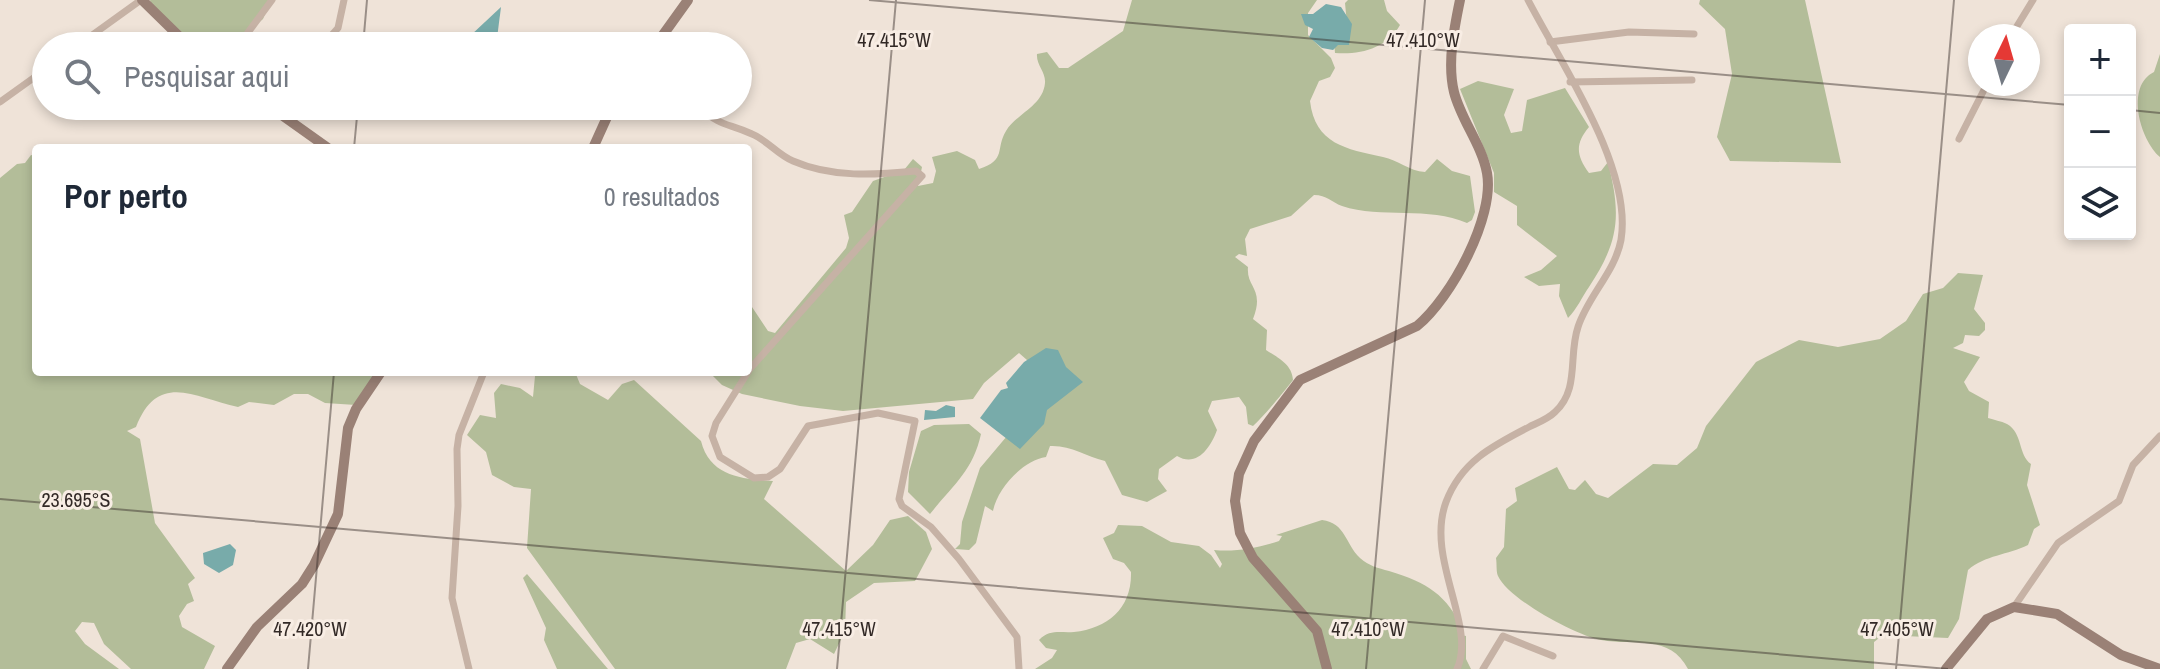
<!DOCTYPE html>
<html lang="pt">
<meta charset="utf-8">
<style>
:root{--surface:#fff;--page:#f2f2f3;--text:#1f2937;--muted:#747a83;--line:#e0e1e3}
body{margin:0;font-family:"Archivo Narrow",sans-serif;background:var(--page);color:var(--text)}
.controls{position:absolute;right:24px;top:24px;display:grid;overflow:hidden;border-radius:8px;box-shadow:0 4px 12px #0003}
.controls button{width:72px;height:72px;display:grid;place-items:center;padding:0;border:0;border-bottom:2px solid var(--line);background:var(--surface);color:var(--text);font:40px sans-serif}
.compass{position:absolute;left:1968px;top:24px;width:72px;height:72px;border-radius:50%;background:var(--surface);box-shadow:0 4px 12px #0003;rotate:5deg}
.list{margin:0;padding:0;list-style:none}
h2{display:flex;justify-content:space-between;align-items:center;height:104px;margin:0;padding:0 32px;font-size:34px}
h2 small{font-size:26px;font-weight:400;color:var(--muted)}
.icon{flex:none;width:44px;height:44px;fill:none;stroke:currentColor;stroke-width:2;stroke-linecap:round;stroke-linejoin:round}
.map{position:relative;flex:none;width:2160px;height:669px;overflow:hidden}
.search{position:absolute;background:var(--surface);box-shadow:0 4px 12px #0003;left:32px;top:32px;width:720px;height:88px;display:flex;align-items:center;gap:20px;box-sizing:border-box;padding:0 28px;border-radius:44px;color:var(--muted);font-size:30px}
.panel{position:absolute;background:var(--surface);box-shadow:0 4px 12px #0003;left:32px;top:144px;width:720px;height:232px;border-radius:8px}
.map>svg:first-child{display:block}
.green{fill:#b3bd99}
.water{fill:#78abaa}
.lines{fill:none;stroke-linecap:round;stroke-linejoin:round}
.street{stroke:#c6b2a5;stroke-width:7}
.secondary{stroke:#9a8176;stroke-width:10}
.ticks{fill:none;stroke:#322926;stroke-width:2;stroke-opacity:0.45}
.ticks-label{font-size:20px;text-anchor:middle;fill:#322926;stroke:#f8ede4;stroke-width:6;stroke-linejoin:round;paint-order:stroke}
</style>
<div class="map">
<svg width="2160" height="669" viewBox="0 0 2160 669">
<rect width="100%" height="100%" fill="#efe3d8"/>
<g class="green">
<polygon points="150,0 271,0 263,19 233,45 222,40 190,44 155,16"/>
<path d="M 1132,0 L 1317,0 L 1308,13 L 1308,35 L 1331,58 L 1335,68 L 1330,77 L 1319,81 L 1310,101 C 1315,144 1346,149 1383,157 C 1398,160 1409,171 1425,172 L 1437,159 L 1452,171 L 1470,176 L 1475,212 L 1472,220 L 1467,223 C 1429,206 1381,219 1342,206 C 1331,202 1327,195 1314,195 L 1291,216 L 1250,229 L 1245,239 L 1247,256 L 1239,254 L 1235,257 L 1248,267 C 1246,288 1265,288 1253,319 L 1267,330 L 1266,350 C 1278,358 1292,364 1293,380 C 1282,394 1265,415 1253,426 L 1248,424 L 1246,407 L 1239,397 L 1212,401 L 1208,411 L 1217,430 C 1211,447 1197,468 1177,456 L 1159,469 L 1158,479 L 1167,491 L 1147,502 L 1122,495 L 1105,461 C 1085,456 1071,445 1050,446 L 1046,457 C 1023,460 997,489 993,511 L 985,506 L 976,543 L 969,550 L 955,549 L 960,544 L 962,522 L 980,468 L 1023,417 L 1027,360 L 1019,353 L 984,383 L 973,399 L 843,411 L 800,406 L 742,394 L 722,385 L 709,372 L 748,372 L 748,301 L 768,331 L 775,333 L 846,248 L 849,238 L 844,215 L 852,212 L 873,181 L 904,170 L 913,159 L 922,167 L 918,186 L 933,183 L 936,171 L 932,157 L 957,151 L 975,160 L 979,169 C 1007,160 995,149 1006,131 C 1016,114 1043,106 1045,83 C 1046,72 1036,65 1037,54 L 1047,52 L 1059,68 L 1068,68 L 1123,31 Z"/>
<path d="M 1348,0 L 1384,0 L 1387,11 L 1400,25 C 1387,48 1361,55 1335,53 L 1334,42 L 1347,24 L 1345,3 Z"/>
<polygon points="1700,0 1805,0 1841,163 1730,161 1717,137 1732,74 1725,29 1699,4"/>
<path d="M 2160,54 L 2160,157 C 2140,140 2125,86 2154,72 Z"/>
<path d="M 1478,81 L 1514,89 L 1504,115 L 1511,133 L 1522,131 L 1527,100 L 1565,88 L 1589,127 C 1575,144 1576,155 1589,173 L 1601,171 L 1608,162 C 1621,215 1620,240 1589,287 C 1582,297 1577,309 1568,318 L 1559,296 L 1560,284 L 1539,286 L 1524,277 L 1541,270 L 1557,256 L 1517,225 L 1517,206 L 1494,192 L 1494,173 L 1460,89 Z"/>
<path d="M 31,155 L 36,156 L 36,372 L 378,372 L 356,405 L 325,403 L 308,394 L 294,394 L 274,405 L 249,402 L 238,407 C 196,398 158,370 136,427 L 127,431 L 140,439 L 155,523 L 195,578 L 188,584 L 194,601 L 187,604 L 179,616 L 182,627 L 215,646 L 204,669 L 131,669 L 104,644 L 94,623 L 82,622 L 75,631 L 85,644 L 119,669 L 0,669 L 0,178 L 17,164 L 25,163 Z"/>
<path d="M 1958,273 L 1983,275 L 1974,309 L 1985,323 L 1985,330 L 1979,336 L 1965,335 L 1963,343 L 1953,348 L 1980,357 L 1964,382 L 1969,391 L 1989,402 L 1988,418 C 1994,420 2001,421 2007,424 C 2023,433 2018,455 2031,464 L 2027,485 L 2040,525 L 2034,529 L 2028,545 C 2008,555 1985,555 1968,570 L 1959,619 L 1948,638 L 1883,635 L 1874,642 L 1874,669 L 1688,669 C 1670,634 1635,646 1601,640 C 1577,636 1508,599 1498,576 C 1496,572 1497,564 1496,558 L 1504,547 L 1506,509 L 1517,501 L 1515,488 L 1557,467 L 1569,489 L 1575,490 L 1585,480 L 1596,494 L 1608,498 L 1653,464 L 1677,465 L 1697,448 L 1706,426 L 1756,362 L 1799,340 L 1838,347 L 1880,339 L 1906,321 L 1923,294 L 1943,288 Z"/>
<path d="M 527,372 L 575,372 L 580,384 L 608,400 L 622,384 L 634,380 L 701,441 C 710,477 743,479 773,481 L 764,499 L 846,571 L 873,545 L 890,520 L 908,516 L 926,532 L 932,549 L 915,581 L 874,583 L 846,602 L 845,631 L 834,654 L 810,639 L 796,643 L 786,669 L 615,669 L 527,548 L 531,489 L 514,487 L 492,475 L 486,452 L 467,435 L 480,415 L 496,418 L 494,393 L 501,384 L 520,388 L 533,397 L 535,376 Z"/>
<path d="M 969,424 L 981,434 C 973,471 953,485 930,514 L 908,492 L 909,472 L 921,431 L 934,425 Z"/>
<path d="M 1322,520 C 1346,523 1345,544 1360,558 C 1369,566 1378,568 1389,571 C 1428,583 1446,594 1464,631 L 1461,635 L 1466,636 L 1466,659 L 1471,669 L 1035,669 L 1052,658 L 1057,650 L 1046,648 L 1039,640 C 1050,629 1059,633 1074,632 C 1108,628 1132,608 1131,572 L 1124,563 L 1113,559 L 1103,538 L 1114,533 L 1118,525 L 1142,526 L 1171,542 L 1199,546 L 1211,555 L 1220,568 L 1222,564 L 1214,550 C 1236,552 1258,548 1279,541 L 1282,536 L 1276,535 Z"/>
<polygon points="527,574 608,669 557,669 544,640 546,628 523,578"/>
</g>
<g class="water">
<polygon points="1326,4 1341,7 1352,24 1349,45 1338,45 1333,50 1322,48 1309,37 1313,29 1305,25 1301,14 1313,14"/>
<polygon points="501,7 496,46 468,46 470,36"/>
<polygon points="1046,348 1058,350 1066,367 1083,382 1047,410 1044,424 1020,449 980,418 1001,390 1008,388 1006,383 1024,362"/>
<polygon points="946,405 955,407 955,417 924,420 925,410 936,411"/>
<polygon points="230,544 236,550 233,565 219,573 204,564 203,553"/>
</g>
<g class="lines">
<g class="street">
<polyline points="2011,36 2033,0"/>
<polyline points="1550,42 1629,32 1694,34"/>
<polyline points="77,46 141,0"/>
<polyline points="238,46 272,0"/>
<polyline points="322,46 338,28 344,0"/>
<polyline points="1570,82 1692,80"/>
<polyline points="0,102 46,69"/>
<path d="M 698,106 C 723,128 725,122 752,134 C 767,140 778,155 793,161 C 832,178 875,175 916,171 L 922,176 L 748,371"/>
<polyline points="1959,139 1987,84"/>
<polyline points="748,372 716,423 712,436 720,457 754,478 768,477 780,469 808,426 878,413 915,421 899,499 902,506 931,527 959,559 1017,637 1019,669"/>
<polyline points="2014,607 2058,543 2119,501 2133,465 2160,436"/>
<polyline points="469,669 452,598 458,506 457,449 459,435 484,372"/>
<path d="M 1457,669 C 1477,625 1425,559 1446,502 C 1461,462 1492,446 1529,427 C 1537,423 1548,419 1555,412 C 1580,389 1568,356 1578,327 C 1588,296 1615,272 1621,240 C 1633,168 1561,64 1528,0"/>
<polyline points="1483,669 1503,636 1553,656"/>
</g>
<g class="secondary">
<polyline points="142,0 189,46"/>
<polyline points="655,46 688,0"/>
<polyline points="269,106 328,148"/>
<polyline points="593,148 612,106"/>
<polyline points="227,669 257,627 302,584 314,565 338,514 348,428 356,409 381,372"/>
<path d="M 1327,669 L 1317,631 L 1253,558 L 1240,533 L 1235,501 L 1239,474 L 1254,441 L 1300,380 L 1417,326 C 1451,298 1495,217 1487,173 C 1482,145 1461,120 1454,92 C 1447,63 1454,29 1460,0"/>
<polyline points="1946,669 1987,619 2014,607 2057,614 2121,655 2160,669"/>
</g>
</g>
<path class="ticks" d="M 869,0 L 2070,105M 363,46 L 367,0M 2130,110 L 2160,113M 354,148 L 358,106M 0,499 L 1948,669M 308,669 L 334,372M 837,669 L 896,0M 1366,669 L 1425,0M 1896,669 L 1954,0"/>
<g class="ticks-label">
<text x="894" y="47">47.415°W</text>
<text x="1423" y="47">47.410°W</text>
<text x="76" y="507">23.695°S</text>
<text x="310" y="636">47.420°W</text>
<text x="839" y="636">47.415°W</text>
<text x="1368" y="636">47.410°W</text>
<text x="1897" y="636">47.405°W</text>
</g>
</svg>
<div class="controls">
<button>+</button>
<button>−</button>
<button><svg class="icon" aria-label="layers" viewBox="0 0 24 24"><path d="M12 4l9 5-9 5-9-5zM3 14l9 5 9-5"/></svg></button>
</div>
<svg class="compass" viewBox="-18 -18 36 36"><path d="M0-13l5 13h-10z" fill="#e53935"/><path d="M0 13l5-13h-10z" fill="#747a83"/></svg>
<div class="search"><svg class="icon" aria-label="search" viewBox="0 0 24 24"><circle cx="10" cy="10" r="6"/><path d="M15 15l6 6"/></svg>Pesquisar aqui</div>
<section class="panel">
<h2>Por perto<small>0 resultados</small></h2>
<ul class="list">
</ul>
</section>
</div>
